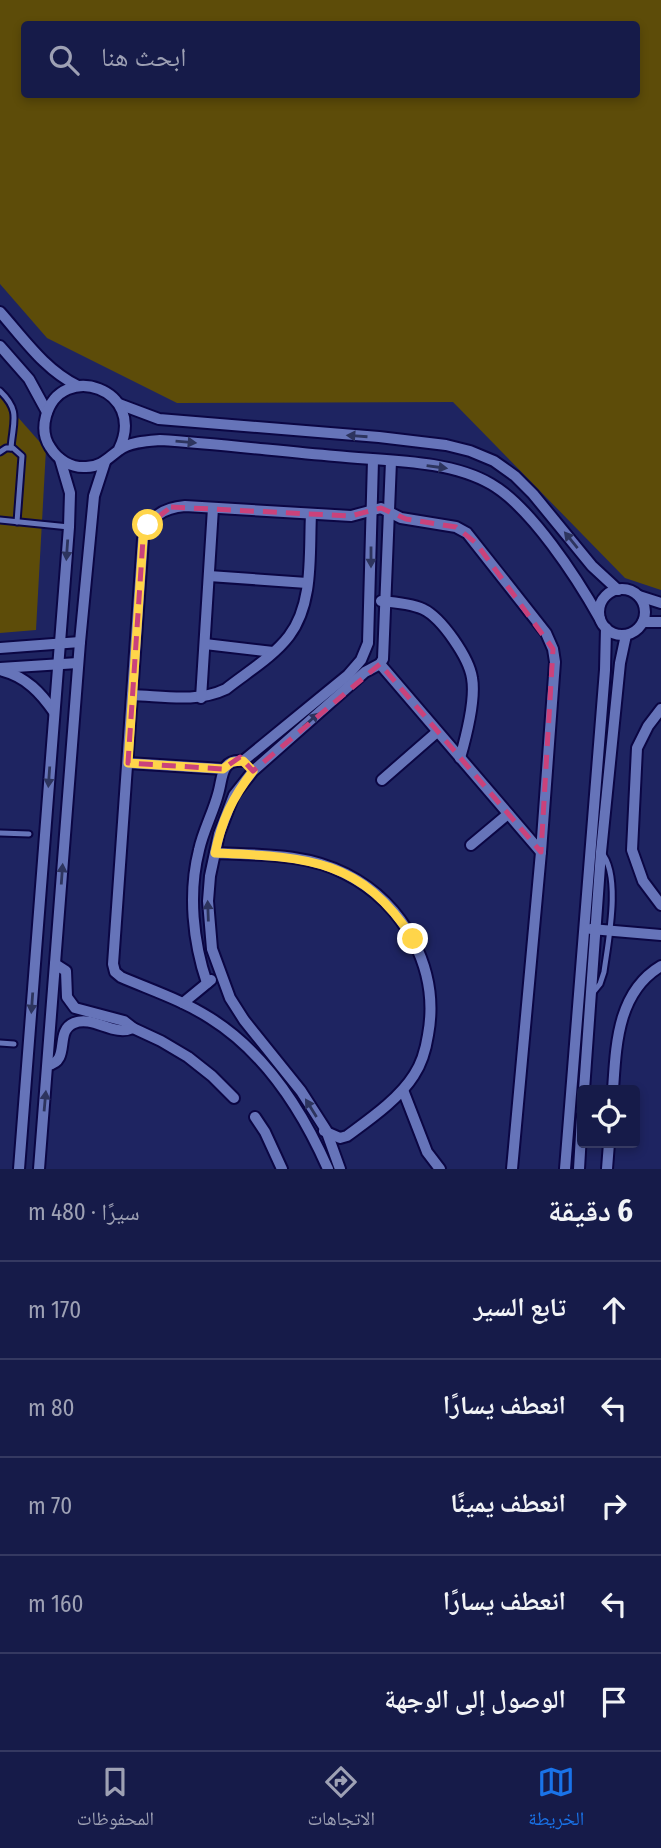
<!DOCTYPE html>
<html lang="ar">
<meta charset="utf-8">
<style>
:root{--surface:#161b49;--page:#1f2450;--text:#f1f3f6;--muted:#9ea1b4;--line:#353961;--accent:#1a73e8}
body{margin:0;font-family:"Fira Sans Condensed","Noto Naskh Arabic",sans-serif;background:var(--page);color:var(--text);direction:rtl}
.controls{position:absolute;right:21px;bottom:21px;display:grid;overflow:hidden;border-radius:7px;box-shadow:0 4px 10px #0003}
.controls button{width:63px;height:63px;display:grid;place-items:center;padding:0;border:0;border-bottom:2px solid var(--line);background:var(--surface);color:var(--text);font:35px sans-serif}
.stop{position:absolute;width:21px;height:21px;margin:-16px;border:5px solid #ffd54a;border-radius:50%;background:#fff}
.stop.end{background:#ffd54a;border-color:#fff;box-shadow:0 2px 7px #0008}
.list{margin:0;padding:0;list-style:none}
h2{display:flex;justify-content:space-between;align-items:center;height:91px;margin:0;padding:0 28px;font-size:30px}
h2 small{font-size:23px;font-weight:400;color:var(--muted)}
.list li{display:grid;grid-template-columns:46px 1fr auto;gap:21px;align-items:center;box-sizing:border-box;height:98px;padding:0 28px;border-top:2px solid var(--line)}
.list b{display:block;font-size:26px;white-space:nowrap}
.list em{font-size:23px;font-style:normal;color:var(--muted)}
.icon{flex:none;width:38px;height:38px;fill:none;stroke:currentColor;stroke-width:2;stroke-linecap:round;stroke-linejoin:round}
.map{position:relative;flex:none;width:661px;height:1169px;overflow:hidden;direction:ltr}
.search{position:absolute;background:var(--surface);box-shadow:0 4px 10px #0003;left:21px;right:21px;top:21px;height:77px;display:flex;align-items:center;gap:18px;box-sizing:border-box;padding:0 24px;border-radius:7px;color:var(--muted);font-size:26px}
.sheet{height:581px;background:var(--surface)}
nav{display:flex;justify-content:space-around;align-items:center;box-sizing:border-box;height:98px;border-top:2px solid var(--line);background:var(--surface);font-size:19px;color:var(--muted)}
nav a{display:grid;justify-items:center;gap:4px}
nav .on{color:var(--accent)}
.map>svg:first-child{display:block}
.green{fill:#5d4c09;fill-rule:evenodd}
.lines{fill:none;stroke-linecap:round;stroke-linejoin:round}
.lane-casing{stroke:#0b0643;stroke-width:9}
.street-casing{stroke:#0b0643;stroke-width:14}
.lane{stroke:#6674b9;stroke-width:5}
.street{stroke:#6674b9;stroke-width:10}
.oneway{fill:#2d345e}
.route{stroke:#ffd54a;stroke-width:9}
.marked{fill:none;stroke:#ca427b;stroke-width:5;stroke-dasharray:14 9;stroke-linejoin:round}
</style>
<div class="map">
<svg width="661" height="1169" viewBox="0 0 661 1169">
<rect width="100%" height="100%" fill="#1e2461"/>
<g class="green">
<path d="M 0,0 L 661,0 L 661,590 L 625,578 L 453,402 L 177,403 L 47,338 L 0,284 ZM 24,24 L 636,24 L 636,94 L 24,94 Z"/>
<polygon points="0,397 46,449 36,630 0,633"/>
</g>
<g class="lines">
<defs>
<g id="lane">
<path d="M 0,391 C 21,411 13,421 11,448"/>
<polyline points="0,452 6,448 13,448 22,456 17,522"/>
<polyline points="0,520 69,527"/>
<polyline points="0,833 29,834"/>
<path d="M 591,995 L 600,984 L 604,972 C 608,942 622,875 601,852"/>
<polyline points="0,1043 14,1044"/>
</g>
<g id="street">
<path d="M 0,312 C 24,339 45,370 78,386"/>
<polyline points="0,346 29,379 47,412"/>
<polyline points="119,404 159,419 379,437 446,445 470,451 494,461 515,476 533,494 592,566 618,590"/>
<path d="M 119,449 C 148,389 61,360 46,416 C 43,427 44,438 50,447 C 58,460 71,468 86,467 C 101,467 108,458 119,450 C 129,442 148,441 160,440 C 219,444 277,451 335,456 C 384,461 448,459 491,484 C 531,507 577,578 600,619"/>
<polyline points="209,576 307,583"/>
<circle cx="622" cy="612" r="23"/>
<polyline points="639,596 661,603"/>
<path d="M 381,601 C 393,602 412,604 423,609 C 442,618 469,658 472,678 C 476,700 466,737 460,758"/>
<polyline points="643,622 661,622"/>
<polyline points="205,644 273,652"/>
<polyline points="0,648 80,642"/>
<polyline points="380,664 541,852"/>
<polyline points="0,668 78,663"/>
<path d="M 3,671 C 26,677 41,693 54,712"/>
<path d="M 132,695 C 163,696 197,703 226,689 C 246,673 273,657 289,636 C 314,603 309,554 311,514"/>
<polyline points="201,698 213,508"/>
<polyline points="661,709 648,726 637,748 632,850 643,881 661,905"/>
<polyline points="128,763 223,769"/>
<polyline points="382,780 437,732"/>
<polyline points="471,845 508,814"/>
<path d="M 215,853 C 259,855 306,853 346,874 C 405,904 440,970 428,1035 C 426,1048 422,1063 414,1075 C 399,1099 370,1119 347,1136 L 340,1138 L 324,1131"/>
<polyline points="591,929 661,935"/>
<polyline points="55,964 66,971 67,997 75,1008 124,1021 133,1028 161,1041 188,1057 212,1076 234,1098"/>
<path d="M 207,983 C 193,942 188,893 199,850 C 203,831 213,813 218,794 C 223,778 220,759 243,761 L 348,675 L 361,660 L 368,643 L 373,460"/>
<polyline points="183,1003 211,980"/>
<path d="M 48,1065 C 71,1061 54,1031 74,1023 C 93,1015 114,1037 133,1028"/>
<polyline points="403,1090 427,1152 440,1169"/>
<polyline points="584,1090 601,852 620,663 626,635"/>
<path d="M 613,1090 C 616,1046 617,992 661,966"/>
<polyline points="255,1117 265,1132 282,1169"/>
<polyline points="19,1169 69,527 70,493 60,459"/>
<polyline points="39,1169 80,642 94,496 105,462"/>
<path d="M 328,1169 C 302,1110 266,1053 210,1018 C 182,1000 151,990 121,977 L 115,972 L 113,964 L 143,539 C 150,517 162,508 185,506 L 351,516 L 381,508 L 401,518 L 456,527 L 467,533 L 546,633 L 553,649 L 555,662 L 541,852 L 512,1169"/>
<polyline points="340,1169 326,1130 301,1091 244,1020 230,998 212,949 208,901 210,876 219,834 234,795 253,771 365,672 380,664 383,659 391,461"/>
<polyline points="565,1169 605,670 606,628"/>
<polyline points="579,1169 582,1117"/>
<polyline points="607,1169 609,1143"/>
</g>
</defs>
<use href="#lane" class="lane-casing"/>
<use href="#street" class="street-casing"/>
<use href="#lane" class="lane"/>
<use href="#street" class="street"/>
</g>
<defs><path id="oneway-solid" d="M-6-.8H1V-3.2L6.5 0L1 3.2V.8H-6Z" transform="scale(1.75)"/></defs>
<g class="oneway">
<use href="#oneway-solid" transform="translate(357 436) rotate(-176)"/>
<use href="#oneway-solid" transform="translate(186 442) rotate(5)"/>
<use href="#oneway-solid" transform="translate(437 467) rotate(8)"/>
<use href="#oneway-solid" transform="translate(571 540) rotate(-129)"/>
<use href="#oneway-solid" transform="translate(67 550) rotate(94)"/>
<use href="#oneway-solid" transform="translate(371 557) rotate(90)"/>
<use href="#oneway-solid" transform="translate(311 720) rotate(-42)"/>
<use href="#oneway-solid" transform="translate(49 777) rotate(94)"/>
<use href="#oneway-solid" transform="translate(62 874) rotate(-86)"/>
<use href="#oneway-solid" transform="translate(208 911) rotate(-92)"/>
<use href="#oneway-solid" transform="translate(32 1003) rotate(94)"/>
<use href="#oneway-solid" transform="translate(45 1101) rotate(-85)"/>
<use href="#oneway-solid" transform="translate(311 1108) rotate(-122)"/>
</g>
<g class="lines">
<path class="route" d="M 148,525 L 143,539 L 128,763 L 223,769 L 232,762 L 243,761 L 253,771 C 232,798 222,820 215,853 C 303,857 361,857 413,939"/>
</g>
<path class="marked" d="M 171,507 L 351,516 L 381,508 L 406,519 L 456,527 L 476,543 L 553,649 L 541,852 L 380,664 L 253,771 L 240,757 L 223,769 L 128,763 L 143,539 L 148,525 Z"/>
</svg>
<div class="controls">
<button><svg class="icon" aria-label="locate" viewBox="0 0 24 24"><circle cx="12" cy="12" r="6"/><path d="M12 2v4M12 18v4M2 12h4M18 12h4"/></svg></button>
</div>
<div class="stop" style="left:148px;top:525px"></div>
<div class="stop end" style="left:413px;top:939px"></div>
<div class="search"><svg class="icon" aria-label="search" viewBox="0 0 24 24"><circle cx="10" cy="10" r="6"/><path d="M15 15l6 6"/></svg>ابحث هنا</div>
</div>
<section class="sheet">
<h2>6 دقيقة<small>سيرًا · 480 m</small></h2>
<ul class="list">
<li><svg class="icon" aria-label="ahead" viewBox="0 0 24 24"><path d="M12 20V5M6 11l6-6 6 6"/></svg><div><b>تابع السير</b></div><em>170 m</em></li>
<li><svg class="icon" aria-label="left" viewBox="0 0 24 24"><path d="M17 20v-9H6M10 6l-5 5 5 5"/></svg><div><b>انعطف يسارًا</b></div><em>80 m</em></li>
<li><svg class="icon" aria-label="right" viewBox="0 0 24 24"><path d="M7 20v-9h11M14 6l5 5-5 5"/></svg><div><b>انعطف يمينًا</b></div><em>70 m</em></li>
<li><svg class="icon" aria-label="left" viewBox="0 0 24 24"><path d="M17 20v-9H6M10 6l-5 5 5 5"/></svg><div><b>انعطف يسارًا</b></div><em>160 m</em></li>
<li><svg class="icon" aria-label="arrive" viewBox="0 0 24 24"><path d="M6 21V4h12l-3 4 3 4H6"/></svg><div><b>الوصول إلى الوجهة</b></div></li>
</ul>
</section>
<nav>
<a class="on"><svg class="icon" aria-label="map" viewBox="0 0 24 24"><path d="M3 6l6-2 6 2 6-2v14l-6 2-6-2-6 2zM9 4v14M15 6v14"/></svg>الخريطة</a>
<a><svg class="icon" aria-label="directions" viewBox="0 0 24 24"><path d="M12 3l9 9-9 9-9-9zM9 14v-3h6M13 9l2 2-2 2"/></svg>الاتجاهات</a>
<a><svg class="icon" aria-label="saved" viewBox="0 0 24 24"><path d="M7 4h10v16l-5-4-5 4z"/></svg>المحفوظات</a>
</nav>
